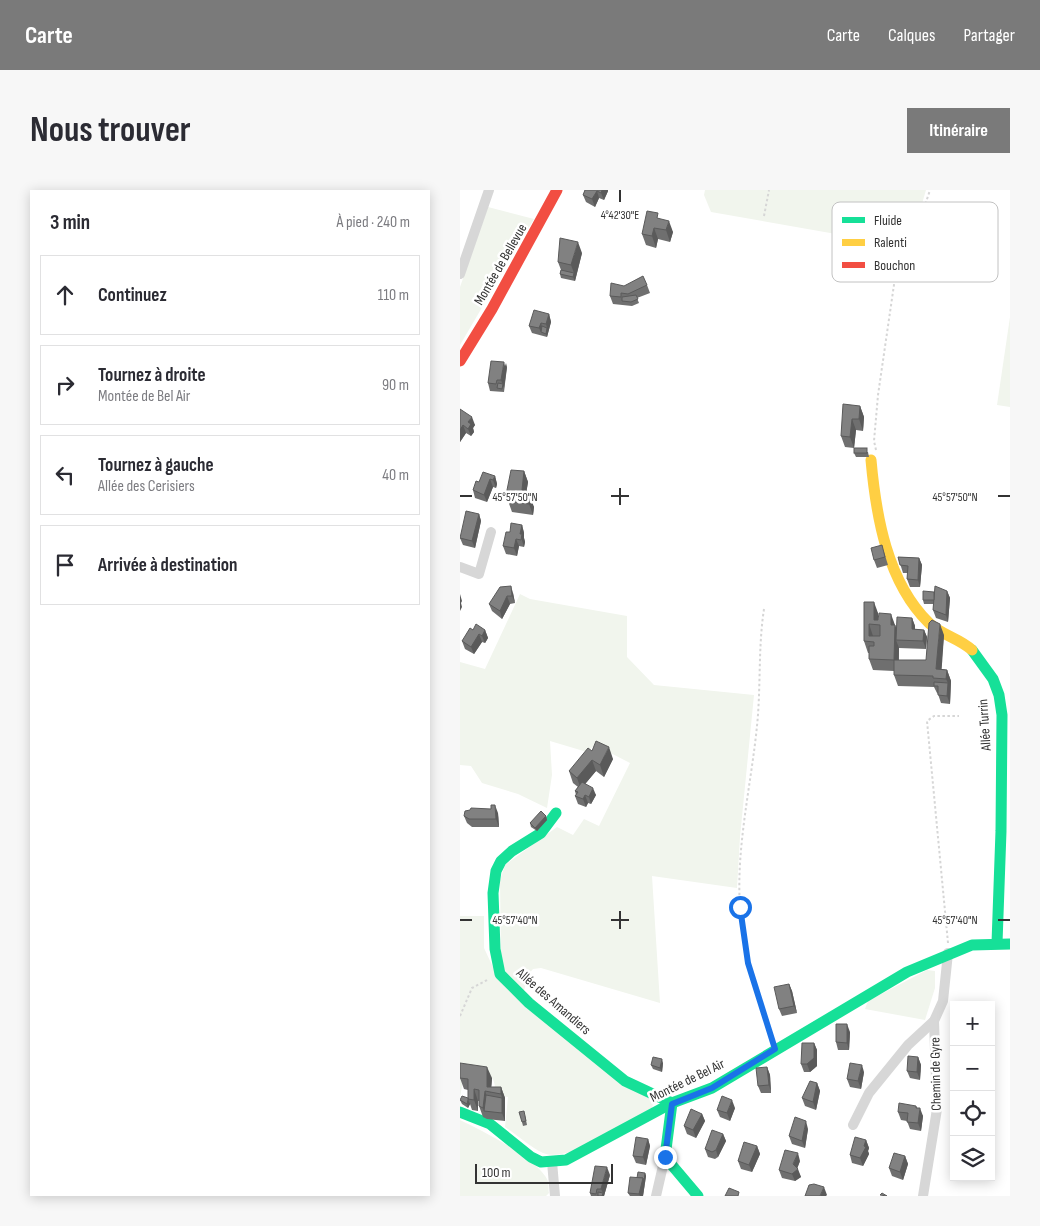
<!DOCTYPE html>
<html lang="fr">
<meta charset="utf-8">
<style>
:root{--surface:#fff;--page:#f7f7f7;--text:#2b2b33;--muted:#7c7c81;--line:#e1e1e2;--accent:#7a7a7a}
body{margin:0;font-family:"Sofia Sans Condensed",sans-serif;background:var(--page);color:var(--text)}
.controls{position:absolute;right:15px;bottom:15px;display:grid;overflow:hidden;border-radius:0px;box-shadow:0 2px 12px #0003}
.controls button{width:45px;height:45px;display:grid;place-items:center;padding:0;border:0;border-bottom:1px solid var(--line);background:var(--surface);color:var(--text);font:25px sans-serif}
.scale{position:absolute;left:15px;bottom:12px;width:138px;box-sizing:border-box;padding-left:5px;border:2px solid #333;border-top:0;font-size:14px;line-height:18px;white-space:nowrap;color:#333;-webkit-text-stroke:4px #fff;paint-order:stroke}
.stop{position:absolute;width:15px;height:15px;margin:-11px;border:4px solid #1a73e8;border-radius:50%;background:#fff}
.stop.end{background:#1a73e8;border-color:#fff;box-shadow:0 1px 5px #0008}
.list{margin:0;padding:0;list-style:none}
h2{display:flex;justify-content:space-between;align-items:center;height:65px;margin:0;padding:0 20px;font-size:21px}
h2 small{font-size:16px;font-weight:400;color:var(--muted)}
.list li{display:grid;grid-template-columns:32px 1fr auto;gap:15px;align-items:center;box-sizing:border-box;height:80px;margin:0 10px 10px;padding:0 10px;border:1px solid var(--line);border-radius:0px}
.list b{display:block;font-size:19px;white-space:nowrap}
.list p{margin:0;font-size:16px;white-space:nowrap;color:var(--muted)}
.list em{font-size:16px;font-style:normal;color:var(--muted)}
.icon{flex:none;width:28px;height:28px;fill:none;stroke:currentColor;stroke-width:2;stroke-linecap:round;stroke-linejoin:round}
.map{position:relative;flex:none;width:550px;height:1006px;overflow:hidden;border-radius:0px}
header{display:flex;align-items:center;gap:30px;box-sizing:border-box;height:70px;padding:0 25px;background:var(--accent);color:#fff}
header strong{font-size:24px}
nav{display:flex;gap:28px;margin-inline-start:auto;font-size:18px}
.intro{display:flex;align-items:center;justify-content:space-between;box-sizing:border-box;height:120px;padding:0 30px}
h1{margin:0;font-size:35px}
.button{padding:12px 22px;border-radius:0px;background:var(--accent);color:#fff;font-size:18px;font-weight:700}
main{display:flex;gap:30px;padding:0 30px}
aside{flex:1;background:var(--surface);border-radius:0px;box-shadow:0 2px 12px #0003}
.map>svg:first-child{display:block}
.green{fill:#f1f5ed}
.lines{fill:none;stroke-linecap:round;stroke-linejoin:round}
.path{stroke:#d6d6d6;stroke-width:2;stroke-dasharray:2.5 2.5;stroke-linecap:butt}
.street{stroke:#d7d7d7;stroke-width:10}
.fast{stroke:#16e098;stroke-width:11}
.slow{stroke:#ffcf43;stroke-width:11}
.jam{stroke:#f24e42;stroke-width:11}
.wall{fill:#6f6f6f}
.shaded-wall{fill:#5a5a5a}
.building{fill:#818181;stroke:#5a5a5a;fill-rule:evenodd}
.route{stroke:#1a73e8;stroke-width:6}
.ticks{fill:none;stroke:#333;stroke-width:2}
.labels{text-anchor:middle;stroke-width:5;stroke-linejoin:round;paint-order:stroke}
.street-label{font-size:14px;fill:#333;stroke:#fff}
.key{fill:#fff;stroke:#c2c2c2;stroke-width:1}
.key-label{font-size:14px;fill:#333}
.ticks-label{font-size:12px;text-anchor:middle;fill:#333;stroke:#fff;stroke-width:5;stroke-linejoin:round;paint-order:stroke}
</style>
<header>
<strong>Carte</strong>
<nav><a>Carte</a><a>Calques</a><a>Partager</a></nav>
</header>
<div class="intro"><h1>Nous trouver</h1><a class="button">Itinéraire</a></div>
<main>
<aside>
<h2>3 min<small>À pied · 240 m</small></h2>
<ul class="list">
<li><svg class="icon" aria-label="ahead" viewBox="0 0 24 24"><path d="M12 20V5M6 11l6-6 6 6"/></svg><div><b>Continuez</b></div><em>110 m</em></li>
<li><svg class="icon" aria-label="right" viewBox="0 0 24 24"><path d="M7 20v-9h11M14 6l5 5-5 5"/></svg><div><b>Tournez à droite</b><p>Montée de Bel Air</p></div><em>90 m</em></li>
<li><svg class="icon" aria-label="left" viewBox="0 0 24 24"><path d="M17 20v-9H6M10 6l-5 5 5 5"/></svg><div><b>Tournez à gauche</b><p>Allée des Cerisiers</p></div><em>40 m</em></li>
<li><svg class="icon" aria-label="arrive" viewBox="0 0 24 24"><path d="M6 21V4h12l-3 4 3 4H6"/></svg><div><b>Arrivée à destination</b></div></li>
</ul>
</aside>
<div class="map">
<svg width="550" height="1006" viewBox="0 0 550 1006">
<rect width="100%" height="100%" fill="#fff"/>
<g class="green">
<polygon points="245,0 466,0 452,48 444,56 251,22 244,5"/>
<polygon points="28,17 74,29 0,155 0,97"/>
<polygon points="550,127 550,217 537,215"/>
<polygon points="60,404 70,409 167,426 167,467 194,495 294,505 280,647 277,698 192,686 200,813 81,778 73,779 68,785 64,801 46,782 41,772 40,690 45,675 97,637 113,645 124,629 139,636 170,573 135,555 127,562 90,551 92,585 87,618 58,604 22,593 11,576 0,575 0,472 25,479"/>
<path d="M 0,726 L 24,726 L 24,758 L 39,790 L 195,907 L 192,918 C 167,932 111,974 83,963 C 70,957 57,945 45,937 L 48,907 L 36,905 C 34,879 28,885 5,881 L 0,907 Z"/>
<polygon points="467,780 475,781 475,798 465,830 405,819 408,811"/>
<path d="M 0,930 C 21,940 79,969 88,991 C 89,994 88,1000 89,1003 L 86,1006 L 0,1006 Z"/>
</g>
<g class="lines">
<g class="path">
<polyline points="304,26 309,0"/>
<polyline points="416,260 414,251 418,205 437,74 453,52 470,0"/>
<path d="M 304,419 C 298,458 301,497 297,536 C 291,596 276,657 280,717 C 284,763 298,806 312,849"/>
<polyline points="488,753 467,531 474,526 499,526"/>
<polyline points="0,826 12,798 29,789"/>
</g>
<g class="street">
<polyline points="0,84 29,0"/>
<polyline points="0,377 19,384 31,342"/>
<polyline points="393,935 409,903 448,855 474,831"/>
<polyline points="92,972 95,1006"/>
<polyline points="196,1006 205,967"/>
<polyline points="463,1006 477,919 474,831 483,811 488,763"/>
</g>
<g class="fast">
<polyline points="512,460 533,489 539,505 542,525 541,641 537,753"/>
<polyline points="96,623 81,643 52,661 41,671 36,681 33,703 35,759 40,784 69,813 165,891 212,913 205,967 238,1006"/>
<polyline points="0,922 30,934 71,967 81,972 106,970 212,913 252,898 447,782 512,755 550,754"/>
</g>
<path class="slow" d="M 411,270 C 416,326 427,392 469,433 C 481,445 499,448 512,460"/>
<polyline class="jam" points="0,171 32,119 97,0"/>
</g>
<g class="wall">
<polygon points="125,0 148,1 144,10 139,8 135,17 126,12 123,5"/>
<polygon points="200,29 213,42 210,52 198,49 196,58 186,55 182,44"/>
<polygon points="122,63 115,91 101,88 100,84 101,80 98,72"/>
<polygon points="187,95 190,103 177,108 179,113 172,116 153,114 150,106 164,96"/>
<polygon points="89,124 91,132 87,147 72,143 69,136"/>
<polygon points="47,177 44,202 30,201 28,193"/>
<polygon points="400,216 404,227 403,241 396,240 394,258 385,257 381,246"/>
<polygon points="0,219 15,235 13,238 14,242 11,246 6,243 0,252"/>
<polygon points="408,262 409,267 396,267 394,263"/>
<polygon points="64,281 68,292 66,304 74,317 73,325 52,322 46,305"/>
<polygon points="35,286 37,294 36,298 33,297 27,312 15,308 13,300 19,292"/>
<polygon points="19,324 21,331 15,358 3,355 0,348"/>
<polygon points="62,335 64,343 64,348 65,352 64,357 59,356 57,366 46,364 43,356 50,342"/>
<polygon points="424,362 428,375 417,378 414,370"/>
<polygon points="438,367 459,368 462,375 460,397 450,397 447,389 448,383 443,383"/>
<polygon points="487,401 490,408 488,432 476,428 473,420 474,414 464,414 463,410 474,402"/>
<polygon points="53,403 55,413 50,414 42,429 32,421 29,414"/>
<polygon points="404,412 418,423 418,430 435,435 436,438 452,428 455,436 455,439 464,440 467,447 466,459 439,458 439,470 466,470 484,445 481,479 487,480 491,491 490,514 481,513 478,504 477,503 474,497 438,496 434,485 434,481 413,480 409,469 409,463 408,463 404,451"/>
<polygon points="13,440 25,440 28,448 25,453 22,452 14,464 5,459 2,451"/>
<polygon points="132,561 153,569 144,587 136,581 125,594 136,605 131,614 128,613 126,617 118,614 115,606 116,605 115,601 118,597 113,593 109,581"/>
<polygon points="38,623 39,637 12,637 7,633 4,626"/>
<polygon points="86,626 87,630 77,641 71,637 70,633"/>
<polygon points="329,794 332,801 337,823 322,826 319,819"/>
<polygon points="390,842 389,860 378,860 376,852"/>
<polygon points="354,853 357,860 357,876 350,882 344,882 341,874"/>
<polygon points="458,867 461,875 460,890 450,888 447,881"/>
<polygon points="203,873 202,882 193,879 191,875"/>
<polygon points="307,877 310,885 311,903 301,903 298,896"/>
<polygon points="404,882 401,899 390,897 387,889"/>
<polygon points="0,888 32,888 31,897 41,897 45,908 45,931 27,929 23,927 19,916 19,911 18,911 18,921 12,920 10,914 8,918 2,914 0,910 8,908 8,900 4,899"/>
<polygon points="357,893 360,901 356,920 345,916 342,908"/>
<polygon points="456,916 463,926 461,941 450,939 447,931 441,930 438,922"/>
<polygon points="275,918 270,931 260,927 257,920"/>
<polygon points="242,924 245,931 236,948 227,944 224,936"/>
<polygon points="65,925 67,935 63,936 62,932"/>
<polygon points="348,939 345,958 332,954 329,946"/>
<polygon points="263,944 266,951 258,967 255,969 248,967 245,959"/>
<polygon points="188,949 190,956 186,975 176,973 173,966"/>
<polygon points="406,950 409,958 408,961 409,964 403,976 392,973 390,965"/>
<polygon points="297,956 300,964 292,982 281,979 278,971"/>
<polygon points="445,966 448,974 443,990 432,986 429,978"/>
<polygon points="340,971 337,979 341,987 335,991 322,988 319,980"/>
<polygon points="185,983 186,986 183,1006 170,1006 168,1003 177,988"/>
<polygon points="150,985 144,1006 131,1006 130,1003"/>
</g>
<g class="shaded-wall">
<polygon points="142,0 148,0 148,1 144,10 141,3"/>
<polygon points="137,1 139,8 135,17 132,9"/>
<polygon points="209,31 213,42 210,52 206,40"/>
<polygon points="194,38 198,49 196,58 192,46"/>
<polygon points="118,52 122,63 115,91 113,87 114,83 111,75"/>
<polygon points="89,124 91,132 87,147 86,144 87,138 86,134"/>
<polygon points="81,133 83,140 81,142 79,138"/>
<polygon points="44,172 45,176 46,173 47,177 44,198 41,190"/>
<polygon points="400,216 404,227 403,241 399,229"/>
<polygon points="12,227 15,235 13,238 14,242 11,246 8,239 8,232"/>
<polygon points="392,229 396,240 394,258 390,247"/>
<polygon points="3,235 6,243 0,252 0,240"/>
<polygon points="64,281 68,292 66,304 69,311 69,314 62,300"/>
<polygon points="35,286 37,294 36,298 33,290"/>
<polygon points="30,289 33,297 27,312 24,305"/>
<polygon points="70,306 74,317 73,325 69,314"/>
<polygon points="19,324 21,331 15,358 12,351"/>
<polygon points="62,335 64,343 64,348 65,352 64,357 60,344"/>
<polygon points="56,349 59,356 57,366 54,358"/>
<polygon points="459,368 462,375 460,397 458,390"/>
<polygon points="51,396 53,403 55,413 52,406"/>
<polygon points="487,401 490,408 488,432 486,425"/>
<polygon points="0,404 2,411 1,413 2,417 0,421"/>
<polygon points="47,406 50,414 42,429 40,421"/>
<polygon points="414,412 418,423 418,435 414,430"/>
<polygon points="431,424 435,435 431,435"/>
<polygon points="452,428 455,436 455,447 452,439"/>
<polygon points="409,434 413,446 413,452 409,446"/>
<polygon points="480,434 484,445 481,489 476,479"/>
<polygon points="435,435 439,446 436,450 439,458 438,481 434,470"/>
<polygon points="25,440 28,448 25,453 22,446"/>
<polygon points="464,440 467,447 466,459 463,451"/>
<polygon points="19,444 22,452 14,464 11,457"/>
<polygon points="487,480 491,491 490,514 487,506 488,493 486,489"/>
<polygon points="149,557 153,569 144,587 140,575"/>
<polygon points="132,570 136,581 121,599 117,588"/>
<polygon points="133,598 136,605 131,614 129,607"/>
<polygon points="125,605 128,613 126,617 123,609"/>
<polygon points="35,615 38,623 39,637 36,629"/>
<polygon points="86,626 87,630 77,641 75,638"/>
<polygon points="329,794 332,801 337,823 334,816"/>
<polygon points="387,834 390,842 389,860 387,853"/>
<polygon points="354,853 357,860 357,876 350,882 347,874"/>
<polygon points="458,867 461,875 460,890 457,882"/>
<polygon points="202,869 203,873 202,882 200,878"/>
<polygon points="402,875 404,882 401,899 398,891"/>
<polygon points="27,877 32,888 31,903 27,897"/>
<polygon points="307,877 310,885 311,903 309,895"/>
<polygon points="357,893 360,901 356,920 353,912"/>
<polygon points="41,897 45,908 45,931 42,923 42,908 41,904"/>
<polygon points="14,899 18,911 18,921 14,910"/>
<polygon points="25,901 29,913 24,921 23,918"/>
<polygon points="8,910 10,914 8,918 7,914"/>
<polygon points="272,910 275,918 270,931 267,923"/>
<polygon points="460,918 463,926 461,941 458,933"/>
<polygon points="242,924 245,931 236,948 233,940"/>
<polygon points="346,931 348,939 345,958 342,951"/>
<polygon points="263,944 266,951 258,967 256,960"/>
<polygon points="188,949 190,956 186,975 183,967"/>
<polygon points="406,950 409,958 408,961 409,964 403,976 400,968"/>
<polygon points="297,956 300,964 292,982 289,975"/>
<polygon points="338,963 340,971 336,981 338,979 341,987 335,991 332,984 333,974"/>
<polygon points="445,966 448,974 443,990 440,982"/>
<polygon points="147,977 150,985 144,1006 142,1006 143,1003 141,999"/>
<polygon points="185,983 186,986 183,1006 180,1006 179,1004 183,988"/>
<polygon points="364,997 367,1005 366,1006 360,1006"/>
</g>
<g class="building">
<polygon points="125,0 142,0 141,3 137,1 132,9 123,5"/>
<polygon points="187,21 198,23 197,28 209,31 206,40 194,38 192,46 182,44"/>
<polygon points="100,48 118,52 111,75 98,72"/>
<polygon points="101,80 114,83 113,87 100,84"/>
<polygon points="183,86 187,95 168,104 161,103 161,107 150,106 151,93 164,96"/>
<polygon points="176,105 178,109 171,112 162,111 162,107"/>
<polygon points="74,120 89,124 86,134 81,133 79,138 69,136"/>
<polygon points="82,136 87,138 86,144 81,142"/>
<polygon points="31,171 44,172 41,190 37,190 36,194 28,193"/>
<polygon points="38,193 43,194 42,199 37,198"/>
<polygon points="383,214 400,216 399,229 392,229 390,247 381,246"/>
<polygon points="0,219 12,227 8,232 11,234 8,239 3,235 0,240"/>
<rect x="394" y="258" width="13" height="5"/>
<polygon points="51,280 64,281 62,300 65,300 64,305 70,306 69,314 48,311 48,305 46,305"/>
<polygon points="23,282 35,286 33,290 30,289 24,305 13,300 16,291 19,292"/>
<polygon points="6,321 19,324 12,351 0,348"/>
<polygon points="51,333 62,335 60,344 62,344 61,350 56,349 54,358 43,356 46,342 50,342"/>
<polygon points="422,355 425,367 414,370 411,358"/>
<polygon points="438,367 459,368 458,390 447,389 448,376 440,375"/>
<polygon points="51,396 52,406 47,406 40,421 29,414 40,397"/>
<polygon points="475,396 487,401 486,425 473,420"/>
<polygon points="463,401 474,402 474,410 463,410"/>
<path d="M 404,412 L 414,412 L 414,430 L 418,430 L 419,423 L 431,424 L 431,435 L 435,435 L 434,470 L 409,469 L 409,456 L 414,456 L 414,452 L 404,451 ZM 409,434 L 420,435 L 420,446 L 409,446 Z"/>
<polygon points="437,427 452,428 452,439 464,440 463,451 436,450"/>
<polygon points="472,430 480,434 476,479 487,480 486,489 473,488 473,486 434,485 434,470 466,470 469,433"/>
<polygon points="16,434 25,440 22,446 19,444 11,457 2,451 10,438 13,440"/>
<polygon points="474,492 488,493 487,506 478,505 478,496 474,496"/>
<polygon points="136,551 149,557 140,575 132,570 117,588 109,581 128,558 132,561"/>
<polygon points="122,592 133,598 129,607 125,605 123,609 115,606 118,602 115,601"/>
<polygon points="31,615 35,615 36,629 9,629 4,626 5,621 10,620 11,618 31,619"/>
<polygon points="81,621 86,626 75,638 70,633"/>
<polygon points="329,794 334,816 319,819 314,797"/>
<polygon points="376,834 387,834 387,853 376,852"/>
<polygon points="342,853 354,853 354,868 347,874 341,874"/>
<polygon points="448,866 458,867 457,882 447,881"/>
<polygon points="193,867 202,869 200,878 191,875"/>
<polygon points="0,873 27,877 27,897 41,897 41,904 25,901 23,918 19,916 19,900 14,899 14,910 8,909 8,889 0,888"/>
<polygon points="390,873 402,875 398,891 387,889"/>
<polygon points="307,877 309,895 298,896 296,878"/>
<polygon points="350,891 357,893 353,912 342,908"/>
<polygon points="26,905 42,908 42,923 24,921"/>
<polygon points="2,906 8,908 8,910 7,914 0,910"/>
<polygon points="262,906 272,910 267,923 257,920"/>
<polygon points="439,913 456,916 456,918 460,918 458,933 447,932 448,923 438,922"/>
<polygon points="231,919 242,924 233,940 224,936"/>
<polygon points="64,921 66,931 62,932 59,922"/>
<polygon points="335,927 346,931 342,951 329,946"/>
<polygon points="252,940 263,944 256,960 252,962 245,959"/>
<polygon points="176,947 188,949 183,967 173,966"/>
<polygon points="395,947 406,950 404,956 406,957 400,968 390,965"/>
<polygon points="284,952 297,956 289,975 278,971"/>
<polygon points="325,960 338,963 333,974 338,979 332,984 319,980"/>
<polygon points="434,963 445,966 440,982 429,978"/>
<polygon points="135,976 147,977 141,999 137,999 136,1004 130,1003"/>
<polygon points="178,982 185,983 184,992 183,988 177,988"/>
<polygon points="170,987 183,988 179,1004 168,1003"/>
<polygon points="354,994 364,997 360,1006 345,1006 349,995"/>
<polygon points="269,998 279,1002 278,1006 265,1006"/>
<polygon points="138,1002 143,1003 142,1006 138,1006"/>
<polygon points="422,1003 427,1006 420,1005"/>
</g>
<g class="lines">
<polyline class="route" points="205,967 212,914 252,898 315,859 288,773 280,717"/>
</g>
<path class="ticks" d="M 160,0 L 160,12M 160,298 L 160,315M 0,306 L 12,306M 151,306 L 169,306M 538,306 L 550,306M 160,721 L 160,739M 0,730 L 12,730M 151,730 L 169,730M 538,730 L 550,730"/>
<g class="labels">
<g class="street-label">
<text transform="translate(40 74) rotate(-60)" y="5">Montée de Bellevue</text>
<text transform="translate(524 535) rotate(-94)" y="5">Allée Turrin</text>
<text transform="translate(94 811) rotate(41)" y="5">Allée des Amandiers</text>
<text transform="translate(475 884) rotate(-91)" y="5">Chemin de Gyre</text>
<text transform="translate(227 890) rotate(-26)" y="5">Montée de Bel Air</text>
</g>
</g>
<rect x="372" y="12" width="166" height="80" rx="8" class="key"/>
<rect x="382" y="27" width="23" height="6" fill="#16e098"/>
<rect x="382" y="49" width="23" height="7" fill="#ffcf43"/>
<rect x="382" y="72" width="23" height="6" fill="#f24e42"/>
<g class="key-label">
<text x="414" y="35">Fluide</text>
<text x="414" y="57">Ralenti</text>
<text x="414" y="80">Bouchon</text>
</g>
<g class="ticks-label">
<text x="160" y="29">4°42'30"E</text>
<text x="55" y="311">45°57'50"N</text>
<text x="495" y="311">45°57'50"N</text>
<text x="55" y="734">45°57'40"N</text>
<text x="495" y="734">45°57'40"N</text>
</g>
</svg>
<div class="controls">
<button>+</button>
<button>−</button>
<button><svg class="icon" aria-label="locate" viewBox="0 0 24 24"><circle cx="12" cy="12" r="6"/><path d="M12 2v4M12 18v4M2 12h4M18 12h4"/></svg></button>
<button><svg class="icon" aria-label="layers" viewBox="0 0 24 24"><path d="M12 4l9 5-9 5-9-5zM3 14l9 5 9-5"/></svg></button>
</div>
<div class="scale">100 m</div>
<div class="stop" style="left:280px;top:717px"></div>
<div class="stop end" style="left:205px;top:967px"></div>
</div>
</main>
